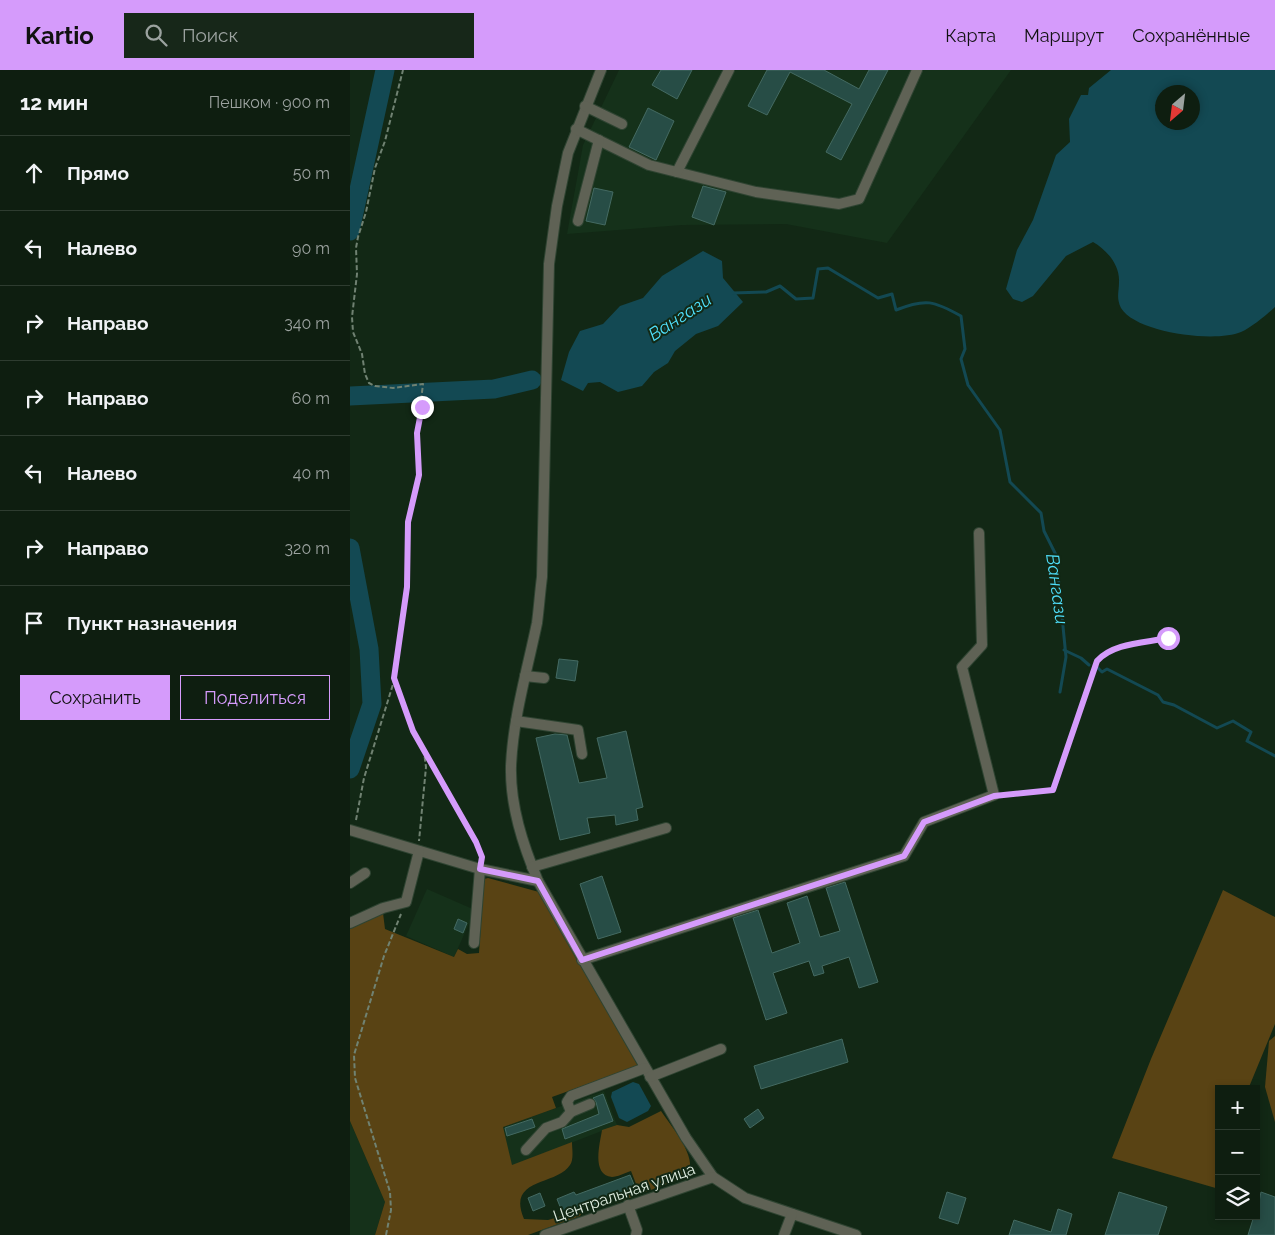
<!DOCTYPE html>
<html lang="ru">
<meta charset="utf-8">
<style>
:root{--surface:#0e1e10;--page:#172719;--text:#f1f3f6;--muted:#9ba29f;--line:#2e3c30;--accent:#d59bfb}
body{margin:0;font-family:Raleway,sans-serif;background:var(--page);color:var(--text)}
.controls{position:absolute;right:15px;bottom:15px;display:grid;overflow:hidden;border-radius:0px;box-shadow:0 2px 8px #0003}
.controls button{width:45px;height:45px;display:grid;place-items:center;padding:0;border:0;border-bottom:1px solid var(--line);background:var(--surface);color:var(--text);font:25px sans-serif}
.compass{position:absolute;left:805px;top:15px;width:45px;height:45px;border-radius:50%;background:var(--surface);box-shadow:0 2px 8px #0003;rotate:208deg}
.stop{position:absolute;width:15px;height:15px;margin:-11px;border:4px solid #d59bfb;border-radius:50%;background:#fff}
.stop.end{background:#d59bfb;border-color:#fff;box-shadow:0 1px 5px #0008}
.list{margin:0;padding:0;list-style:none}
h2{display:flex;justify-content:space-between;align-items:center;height:65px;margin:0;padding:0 20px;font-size:21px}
h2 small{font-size:16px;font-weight:400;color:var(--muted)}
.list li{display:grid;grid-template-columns:32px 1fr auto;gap:15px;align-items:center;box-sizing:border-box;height:75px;padding:0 20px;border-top:1px solid var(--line)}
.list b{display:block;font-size:19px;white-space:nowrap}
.list em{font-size:16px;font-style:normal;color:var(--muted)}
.actions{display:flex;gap:10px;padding:15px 20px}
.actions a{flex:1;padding:11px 0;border:1px solid var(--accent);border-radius:0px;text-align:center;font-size:18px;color:var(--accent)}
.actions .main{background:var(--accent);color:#111}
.icon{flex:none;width:28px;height:28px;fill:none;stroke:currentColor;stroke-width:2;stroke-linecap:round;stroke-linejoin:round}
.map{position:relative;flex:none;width:925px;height:1165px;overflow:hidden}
header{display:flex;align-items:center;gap:30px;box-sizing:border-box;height:70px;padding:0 25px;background:var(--accent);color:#111}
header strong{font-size:24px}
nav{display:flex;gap:28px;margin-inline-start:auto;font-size:18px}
.search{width:350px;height:45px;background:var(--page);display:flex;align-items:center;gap:12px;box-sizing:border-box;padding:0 18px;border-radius:0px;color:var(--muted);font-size:19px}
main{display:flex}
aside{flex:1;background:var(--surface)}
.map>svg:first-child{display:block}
.built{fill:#15311a}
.green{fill:#594314}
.water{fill:#134953;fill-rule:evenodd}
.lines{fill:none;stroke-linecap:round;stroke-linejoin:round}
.stream{stroke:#134953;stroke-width:3}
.river{stroke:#134953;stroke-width:19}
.building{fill:#274d46;stroke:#446a62}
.minor-casing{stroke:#2f4432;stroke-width:12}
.path{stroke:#708272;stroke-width:2;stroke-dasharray:5 2.5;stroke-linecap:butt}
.minor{stroke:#5f6255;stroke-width:10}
.route{stroke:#d59bfb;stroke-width:6}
.labels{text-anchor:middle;stroke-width:4;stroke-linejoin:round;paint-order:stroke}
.street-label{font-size:16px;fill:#e1eee2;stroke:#122815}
.water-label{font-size:18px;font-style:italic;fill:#4fdef9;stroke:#122815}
</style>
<header>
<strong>Kartio</strong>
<div class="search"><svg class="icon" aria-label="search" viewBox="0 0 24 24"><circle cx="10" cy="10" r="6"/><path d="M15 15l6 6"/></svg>Поиск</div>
<nav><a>Карта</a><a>Маршрут</a><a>Сохранённые</a></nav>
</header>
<main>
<aside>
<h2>12 мин<small>Пешком · 900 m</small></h2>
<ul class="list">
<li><svg class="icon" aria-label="ahead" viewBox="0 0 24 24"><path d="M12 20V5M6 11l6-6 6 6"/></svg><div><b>Прямо</b></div><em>50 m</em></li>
<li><svg class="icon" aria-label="left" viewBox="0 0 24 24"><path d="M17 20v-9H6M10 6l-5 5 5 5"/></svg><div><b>Налево</b></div><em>90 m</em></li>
<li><svg class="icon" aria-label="right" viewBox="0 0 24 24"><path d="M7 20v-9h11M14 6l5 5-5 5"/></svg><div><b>Направо</b></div><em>340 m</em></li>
<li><svg class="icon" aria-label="right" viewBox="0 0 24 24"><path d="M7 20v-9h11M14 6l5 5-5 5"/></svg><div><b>Направо</b></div><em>60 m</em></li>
<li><svg class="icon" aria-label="left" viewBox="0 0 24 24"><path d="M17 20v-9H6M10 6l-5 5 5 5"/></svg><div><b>Налево</b></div><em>40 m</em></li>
<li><svg class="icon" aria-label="right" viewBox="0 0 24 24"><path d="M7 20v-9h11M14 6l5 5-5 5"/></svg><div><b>Направо</b></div><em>320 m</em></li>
<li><svg class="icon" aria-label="arrive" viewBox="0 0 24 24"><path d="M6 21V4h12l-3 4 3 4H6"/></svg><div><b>Пункт назначения</b></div></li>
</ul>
<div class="actions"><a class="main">Сохранить</a><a>Поделиться</a></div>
</aside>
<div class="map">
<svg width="925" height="1165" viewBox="0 0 925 1165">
<rect width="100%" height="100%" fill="#122815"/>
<g class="built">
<polygon points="269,0 661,0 537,173 436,154 332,155 217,164 233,75"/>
<polygon points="77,819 125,840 104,887 56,866"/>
<polygon points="254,1021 267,1055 162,1096 152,1057"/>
<polygon points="0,1051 35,1132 25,1165 0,1165"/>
</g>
<g class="green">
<path d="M 138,808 L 189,822 L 288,996 L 202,1027 L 206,1038 L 153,1057 L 162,1095 L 222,1072 C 222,1079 224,1089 220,1095 C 207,1116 156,1107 174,1149 L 198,1150 L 226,1142 L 231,1144 L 230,1146 L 178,1165 L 25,1165 L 35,1132 L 0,1051 L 0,858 L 33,843 L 35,859 L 104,887 L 108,879 L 117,884 L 129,883 L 134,809 Z"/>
<polygon points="873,820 925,847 925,954 899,1017 905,1019 869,1019 869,1119 762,1088 801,989"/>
<polygon points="925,966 925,1052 915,1017 919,971"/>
<path d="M 311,1041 C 322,1058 348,1086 338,1106 L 266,1133 L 264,1131 L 288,1119 L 281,1101 C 275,1103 267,1107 262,1107 C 241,1105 250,1073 252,1060 L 267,1055 L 279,1057 Z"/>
</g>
<g class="water">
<path d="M 761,0 L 925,0 L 925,237 C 916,245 902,257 891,262 C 865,273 786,263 771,238 C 766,228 769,222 769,212 C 770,195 757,180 743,172 L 716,186 L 683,226 L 672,232 L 663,229 L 656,219 L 667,180 L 683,150 L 706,85 L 720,72 L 719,49 L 731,25 L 738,25 L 739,18 ZM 812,22 L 842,22 L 842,52 L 812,52 Z"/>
<polygon points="353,181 372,191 373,208 393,232 368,256 346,264 325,281 318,293 304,302 292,316 268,322 250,312 238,313 233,321 211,310 219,282 230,261 253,254 270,236 293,228 312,206"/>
<polygon points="283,1012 289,1014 301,1036 298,1041 277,1052 269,1048 261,1027 262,1022"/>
</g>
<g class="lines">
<g class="stream">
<path d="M 383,223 L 416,222 L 430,216 L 446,229 L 463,228 L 468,199 L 478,198 L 528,228 L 542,224 L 546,240 C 576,228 584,231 611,246 L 615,279 L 611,289 L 618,315 L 650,360 L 660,412 L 691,443 L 694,461 L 706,485 L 716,587 L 710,622"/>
<polyline points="714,580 731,588 739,595"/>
<polyline points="747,597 752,602 757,599 808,625 813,632 824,635 867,658 883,651 901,662 897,671 925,686"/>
</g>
<g class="river">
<polyline points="0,161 35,0"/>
<polyline points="0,326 144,319 182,310"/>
<polyline points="0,478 19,579 22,634 0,699"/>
</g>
</g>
<g class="building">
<polygon points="311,0 342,0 327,29 302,15"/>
<polygon points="417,0 474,0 509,19 519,0 538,0 491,90 476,82 502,34 440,2 417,45 398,36"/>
<polygon points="298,38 324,51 306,90 279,77"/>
<polygon points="353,116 376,122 364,155 342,147"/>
<polygon points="244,118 263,122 255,155 236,151"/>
<polygon points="209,589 228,591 225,611 206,608"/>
<polygon points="276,661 293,737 286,739 288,750 266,755 265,745 237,748 240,763 210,770 186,668 205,664 217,665 229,713 257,708 247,668"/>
<polygon points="252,806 271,862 248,869 230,814"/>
<polygon points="495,812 528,912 509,918 499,887 472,896 474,903 464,906 459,891 423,903 437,943 416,950 383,848 408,840 422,883 450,873 437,833 457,826 470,867 490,861 476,818"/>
<polygon points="108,849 117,853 113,863 104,859"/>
<polygon points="492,969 498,992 411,1019 404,996"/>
<polygon points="253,1024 263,1051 215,1069 212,1059 249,1044 246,1032 243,1028"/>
<polygon points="408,1039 414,1048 400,1058 394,1049"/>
<polygon points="182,1049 185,1057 157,1066 155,1058"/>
<polygon points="280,1105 285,1117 243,1135 242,1133 213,1144 207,1129 224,1122 226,1125"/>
<polygon points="597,1122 616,1128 608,1154 589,1148"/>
<polygon points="769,1122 817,1137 808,1165 755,1165"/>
<polygon points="911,1122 925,1127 925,1165 898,1165 904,1146 906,1146"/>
<polygon points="190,1123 195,1136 183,1141 178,1128"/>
<polygon points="708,1139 722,1144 716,1165 659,1165 664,1150 701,1162"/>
</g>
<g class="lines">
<defs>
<g id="minor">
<path d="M 251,0 L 218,83 L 207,136 L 199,194 L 192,507 C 190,522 189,538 187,553 C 177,601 163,648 161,696 C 160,736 173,775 188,811 L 336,1068 L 363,1107 L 395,1128 L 506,1165"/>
<polyline points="235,36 272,54"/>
<polyline points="226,59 299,95 406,122 489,134 509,129 567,0"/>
<polyline points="327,102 379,0"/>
<polyline points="228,151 249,70"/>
<polyline points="175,606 194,608"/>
<polyline points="166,651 228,660 232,684"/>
<polyline points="0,760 130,799 188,811"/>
<polyline points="182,797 316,758"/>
<polyline points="0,813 15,803"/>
<polyline points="0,853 33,838 56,832 69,781"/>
<polyline points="124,873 130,799"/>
<polyline points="232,890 554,786 574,752 644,725 612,597 632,575 629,463"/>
<polyline points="300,1007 371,979"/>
<polyline points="221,1042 217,1032 221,1026 295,998"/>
<polyline points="176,1080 196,1058 212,1052 221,1042 240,1034"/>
<polyline points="278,1135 287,1160 286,1165"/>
<polyline points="195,1165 363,1107"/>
<polyline points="434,1165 442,1144"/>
</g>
</defs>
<use href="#minor" class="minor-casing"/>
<g class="path">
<polyline points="45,610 63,661 74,682 76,697 69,771"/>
<polyline points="76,684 126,772 131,790"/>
<path d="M 653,725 L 703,720 L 739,617 C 740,608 741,599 747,591 C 760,572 797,572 818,568"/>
<polyline points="6,750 14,708 44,611 57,517 58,452 69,405 67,363 73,314 43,318 25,316 19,313 15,304 12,284 3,262 2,247 7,204 6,178 8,167 16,142 25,98 35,71 53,0"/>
<polyline points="36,1165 41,1140 40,1122 5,1008 4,985 34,886 51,844"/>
</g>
<use href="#minor" class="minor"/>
</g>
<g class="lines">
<path class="route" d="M 72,337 L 67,363 L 69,405 L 58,452 L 57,517 L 44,608 L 63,661 L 126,772 L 132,787 L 130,799 L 188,811 L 232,890 L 554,786 L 574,752 L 644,726 L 703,720 L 747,591 C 763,573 794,573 818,568"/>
</g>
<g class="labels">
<g class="street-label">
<text transform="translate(274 1122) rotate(-19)" y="6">Центральная улица</text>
</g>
<g class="water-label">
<text transform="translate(330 247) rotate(-33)" y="6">Вангази</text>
<text transform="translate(707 519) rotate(82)" y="6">Вангази</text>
</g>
</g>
</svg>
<div class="controls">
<button>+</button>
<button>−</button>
<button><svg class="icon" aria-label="layers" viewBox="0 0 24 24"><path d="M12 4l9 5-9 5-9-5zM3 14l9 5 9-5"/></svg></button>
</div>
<svg class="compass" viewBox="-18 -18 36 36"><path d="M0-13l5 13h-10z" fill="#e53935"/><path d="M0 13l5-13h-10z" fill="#9ba29f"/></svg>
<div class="stop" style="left:818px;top:568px"></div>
<div class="stop end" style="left:72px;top:337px"></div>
</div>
</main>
